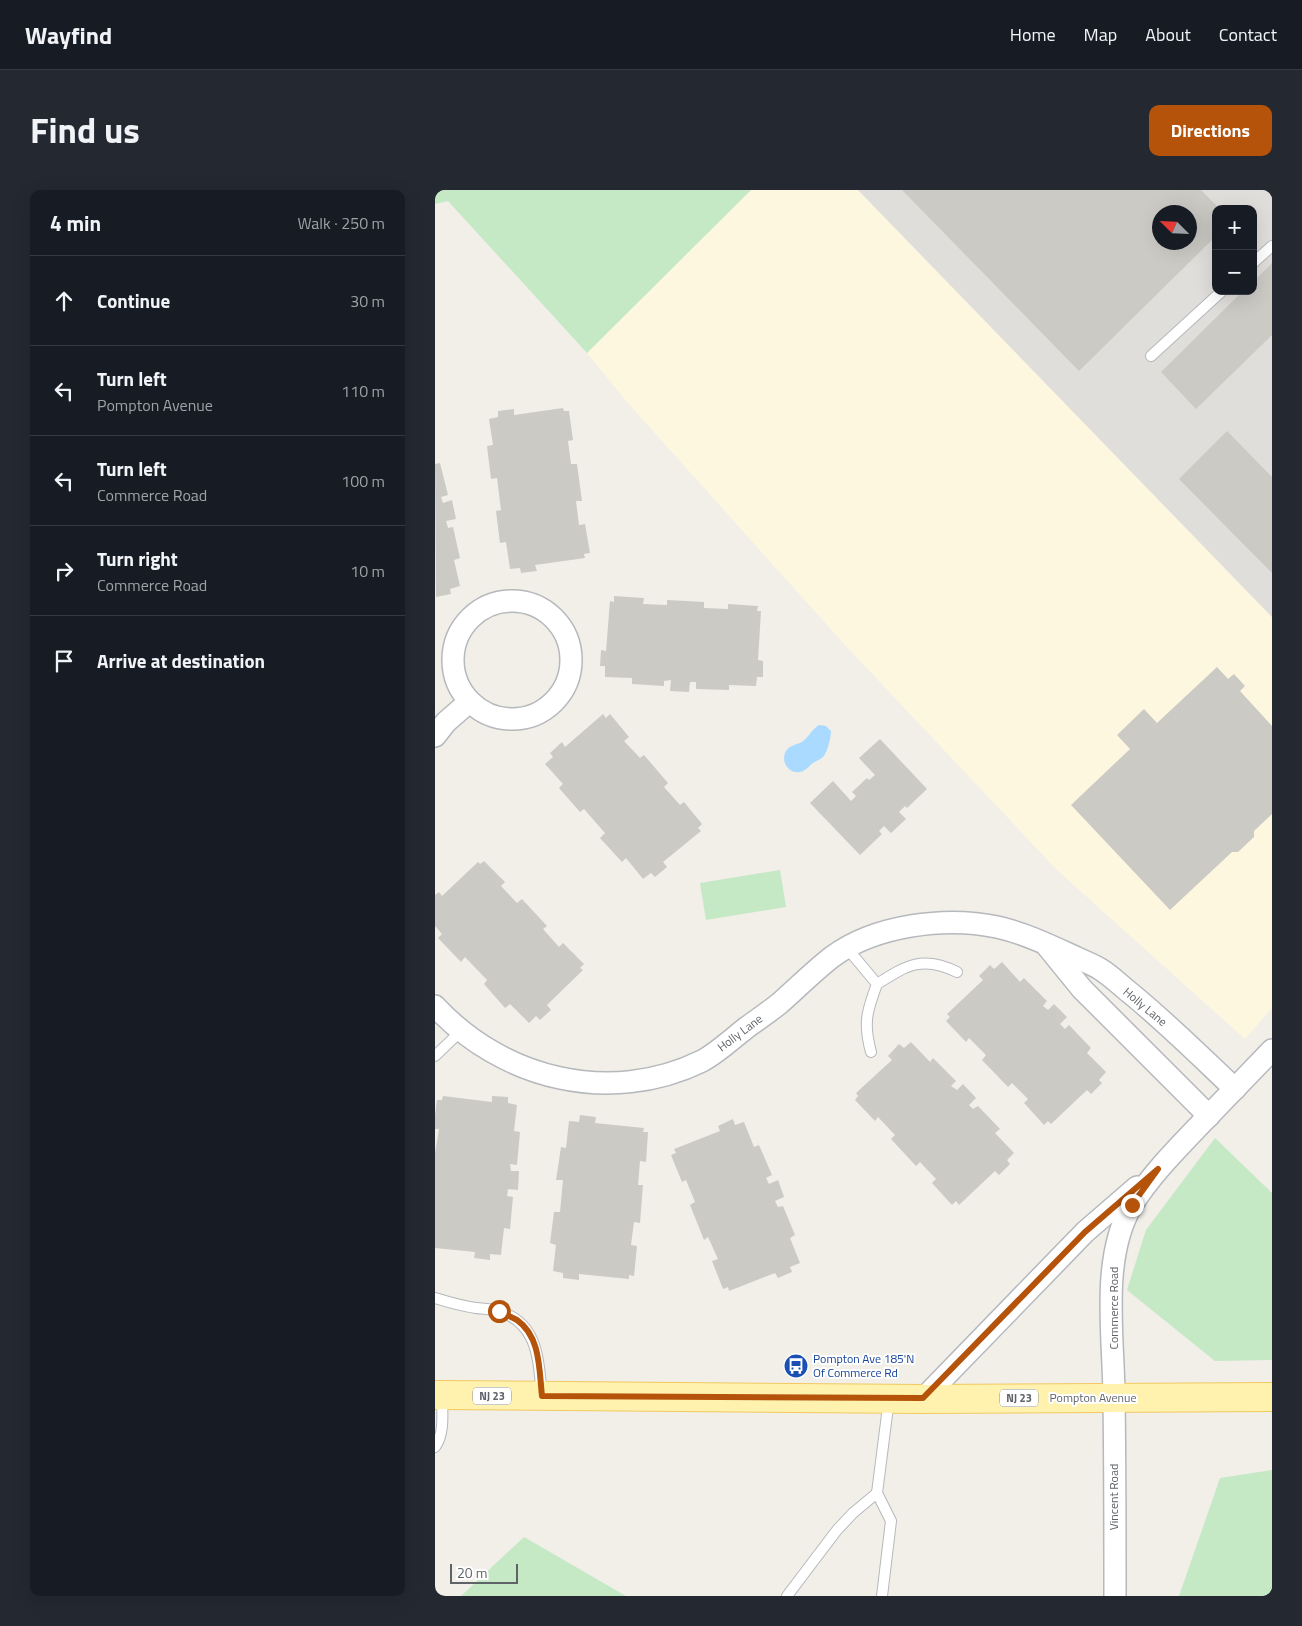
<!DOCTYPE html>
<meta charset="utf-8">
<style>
:root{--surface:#171b24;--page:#242831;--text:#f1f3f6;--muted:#9ea1a6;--line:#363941;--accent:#b45309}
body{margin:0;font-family:"Titillium Web",sans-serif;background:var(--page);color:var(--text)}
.controls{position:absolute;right:15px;top:15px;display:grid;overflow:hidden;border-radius:10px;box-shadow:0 5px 20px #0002}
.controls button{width:45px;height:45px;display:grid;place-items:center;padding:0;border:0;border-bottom:1px solid var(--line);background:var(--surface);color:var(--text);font:25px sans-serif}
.compass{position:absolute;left:717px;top:15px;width:45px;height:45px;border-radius:50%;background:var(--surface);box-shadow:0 5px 20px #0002;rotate:294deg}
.scale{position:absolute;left:15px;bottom:12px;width:68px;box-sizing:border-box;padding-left:5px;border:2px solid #5f6368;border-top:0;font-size:14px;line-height:18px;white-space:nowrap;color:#5f6368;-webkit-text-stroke:4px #fff;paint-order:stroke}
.stop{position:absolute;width:15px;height:15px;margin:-11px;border:4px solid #b45309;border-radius:50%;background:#fff}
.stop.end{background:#b45309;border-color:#fff;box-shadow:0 1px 5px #0008}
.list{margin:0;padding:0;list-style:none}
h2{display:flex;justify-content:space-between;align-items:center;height:65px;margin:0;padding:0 20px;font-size:21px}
h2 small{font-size:16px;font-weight:400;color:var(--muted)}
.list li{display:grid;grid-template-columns:32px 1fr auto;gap:15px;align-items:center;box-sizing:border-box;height:90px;padding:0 20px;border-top:1px solid var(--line)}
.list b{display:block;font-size:19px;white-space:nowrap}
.list p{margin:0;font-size:16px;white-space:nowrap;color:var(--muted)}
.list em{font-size:16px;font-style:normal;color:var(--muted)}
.icon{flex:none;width:28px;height:28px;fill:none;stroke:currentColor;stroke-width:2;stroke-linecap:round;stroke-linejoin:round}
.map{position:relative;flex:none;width:837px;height:1406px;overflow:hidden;border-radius:10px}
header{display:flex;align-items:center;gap:30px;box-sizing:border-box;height:70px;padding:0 25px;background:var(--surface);border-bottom:1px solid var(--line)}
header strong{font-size:24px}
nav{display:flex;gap:28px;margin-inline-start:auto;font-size:18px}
.intro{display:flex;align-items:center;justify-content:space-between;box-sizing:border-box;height:120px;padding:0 30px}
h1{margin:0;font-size:35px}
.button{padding:12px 22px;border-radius:10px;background:var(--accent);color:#fff;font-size:18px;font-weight:700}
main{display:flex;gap:30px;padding:0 30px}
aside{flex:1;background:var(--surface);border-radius:10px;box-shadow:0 5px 20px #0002}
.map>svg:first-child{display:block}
.commercial{fill:#fef7e0}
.industrial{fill:#e0deda;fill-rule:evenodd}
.green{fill:#c5e8c5}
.water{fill:#aadaff}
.building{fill:#cccac5;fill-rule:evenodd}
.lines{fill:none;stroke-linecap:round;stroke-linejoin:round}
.service-casing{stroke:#b5b8bc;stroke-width:12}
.minor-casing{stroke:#b5b8bc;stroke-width:24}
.primary-casing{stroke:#f2c960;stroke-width:30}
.service{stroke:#fff;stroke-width:10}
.minor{stroke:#fff;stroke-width:21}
.primary{stroke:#fff2af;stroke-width:28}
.route{stroke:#b45309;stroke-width:6}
.labels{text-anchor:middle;stroke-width:4;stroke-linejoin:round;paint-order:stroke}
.shield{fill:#fff;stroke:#8f9295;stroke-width:1}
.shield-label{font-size:11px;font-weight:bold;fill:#5f6368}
.street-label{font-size:12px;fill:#5f6368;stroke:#fff}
.transit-label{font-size:12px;fill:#164399;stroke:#fff;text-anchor:start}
</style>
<header>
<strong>Wayfind</strong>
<nav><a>Home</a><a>Map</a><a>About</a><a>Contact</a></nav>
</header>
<div class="intro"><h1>Find us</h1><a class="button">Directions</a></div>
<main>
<aside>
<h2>4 min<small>Walk · 250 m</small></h2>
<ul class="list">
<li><svg class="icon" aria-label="ahead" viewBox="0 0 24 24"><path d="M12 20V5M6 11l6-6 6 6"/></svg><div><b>Continue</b></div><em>30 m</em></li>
<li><svg class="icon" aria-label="left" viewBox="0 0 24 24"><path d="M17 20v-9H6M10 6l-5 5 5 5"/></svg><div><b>Turn left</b><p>Pompton Avenue</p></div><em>110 m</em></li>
<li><svg class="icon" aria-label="left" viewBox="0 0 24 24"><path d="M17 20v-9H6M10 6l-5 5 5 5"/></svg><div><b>Turn left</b><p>Commerce Road</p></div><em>100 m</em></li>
<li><svg class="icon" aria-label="right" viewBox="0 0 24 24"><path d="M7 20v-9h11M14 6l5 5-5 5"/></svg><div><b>Turn right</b><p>Commerce Road</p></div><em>10 m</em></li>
<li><svg class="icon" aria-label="arrive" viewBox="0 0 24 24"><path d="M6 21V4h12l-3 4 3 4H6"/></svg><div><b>Arrive at destination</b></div></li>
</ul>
</aside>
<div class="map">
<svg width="837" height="1406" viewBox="0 0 837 1406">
<rect width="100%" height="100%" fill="#f1efe8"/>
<polygon class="commercial" points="316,0 423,0 837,427 837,818 810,849 622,680 411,456 192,212 152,163"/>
<path class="industrial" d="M 423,0 L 837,0 L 837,427 ZM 781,19 L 818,19 L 818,101 L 781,101 ZM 724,22 L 754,22 L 754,52 L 724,52 Z"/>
<g class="green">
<polygon points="0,0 316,0 152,163 13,11 0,14"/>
<polygon points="345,680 351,717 271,730 265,693"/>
<polygon points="780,948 837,1003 837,1170 780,1171 692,1100 711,1040"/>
<polygon points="837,1280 837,1406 744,1406 785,1288"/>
<polygon points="89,1347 191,1406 26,1406"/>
</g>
<path class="water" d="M 384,535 L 391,536 L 396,541 C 396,547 393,561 388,567 C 386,569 381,571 378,573 C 374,576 371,581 365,582 C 354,584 345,572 351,561 C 355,555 361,555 367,552 C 373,548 376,540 384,535 Z"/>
<g class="building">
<path d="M 467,0 L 766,0 L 785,19 L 781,19 L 781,46 L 644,181 ZM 724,22 L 754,22 L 754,52 L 724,52 Z"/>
<polygon points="837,73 837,145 761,219 726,182 808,101 818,101 818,92"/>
<polygon points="128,218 129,221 134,221 138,250 133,251 136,274 142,274 147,311 141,311 144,335 150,334 155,363 149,364 150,368 100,375 102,381 86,383 85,378 75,379 71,352 65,353 61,321 66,320 62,288 56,289 52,256 58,255 54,229 63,227 63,221 79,219 79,225"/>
<polygon points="792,241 837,287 837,383 744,289"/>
<polygon points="5,273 13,305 6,307 8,313 17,310 21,329 11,331 13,338 18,337 25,368 19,370 25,396 15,399 16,404 1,407 0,274"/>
<polygon points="179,406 209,408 208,414 232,415 232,410 269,412 269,418 293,419 293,414 323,416 322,421 326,421 323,470 328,471 328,487 322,487 321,496 294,495 294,500 261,499 261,492 255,492 254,502 235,501 236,490 229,491 229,496 197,494 197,488 170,487 170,476 165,476 166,460 171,461 175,411 179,412"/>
<polygon points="782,477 793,489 799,484 810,496 805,501 837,536 837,624 819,641 819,647 803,662 797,662 735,720 636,615 695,559 682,545 709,519 722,533"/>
<polygon points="168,524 171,528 175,524 194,547 189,551 205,568 209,565 233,593 229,597 245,615 249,612 267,634 263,638 266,641 228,672 232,677 220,687 216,683 208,689 191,668 187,672 165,648 170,643 149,619 145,622 124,598 128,594 110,574 118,567 115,563 127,552 130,557"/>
<polygon points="445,549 492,599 472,618 470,616 464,622 471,629 456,643 449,636 444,641 447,644 425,665 375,613 398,591 416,611 421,606 417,602 432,588 434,590 440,585 424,568"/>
<polygon points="49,671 70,692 66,696 82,713 87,709 112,736 108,739 124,757 128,753 149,774 145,778 148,780 112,815 116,820 105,830 101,826 94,833 75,814 70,818 49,794 52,790 30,767 26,772 3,748 7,744 0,736 0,705 4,702 7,706 43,672 45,674"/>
<polygon points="567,772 585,792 589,788 612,811 608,816 613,820 619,814 632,827 625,834 630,839 634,835 656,858 652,863 671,882 664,890 667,893 656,904 652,900 616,934 613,931 609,935 589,913 593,909 577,893 573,897 547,870 551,865 534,848 531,852 511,831 515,827 512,824 548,790 544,786 555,775 559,779"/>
<polygon points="476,852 495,872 498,868 521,891 516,896 522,900 528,894 541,908 534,915 538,919 543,916 565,939 560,943 579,963 572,970 575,974 564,985 560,981 524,1015 521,1011 517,1015 497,993 501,989 485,972 481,976 456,949 460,945 443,927 440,931 420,910 423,906 421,903 457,870 453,866 464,854 469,858"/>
<polygon points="8,906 57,912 57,906 73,907 73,913 82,915 79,941 85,942 82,975 75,974 76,981 84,981 83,1000 73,999 72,1006 78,1007 75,1039 69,1038 66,1065 55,1064 55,1070 39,1068 40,1062 0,1058 0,963 4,939 0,939 0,925 2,910 7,910"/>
<polygon points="145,925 161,927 160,933 209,938 208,942 213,942 211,972 205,971 203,995 208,995 205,1033 199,1032 196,1055 202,1056 199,1086 194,1085 194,1089 144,1084 144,1090 128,1088 128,1083 118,1081 121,1055 115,1053 119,1022 125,1022 128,990 121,990 126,957 131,958 134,931 144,932"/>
<polygon points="298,929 300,935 309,932 319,957 324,955 337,985 331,988 334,994 343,990 349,1007 340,1011 343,1017 348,1016 360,1045 355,1048 365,1073 355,1077 357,1082 343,1088 340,1083 294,1101 293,1097 288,1099 277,1071 283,1069 273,1047 269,1050 255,1015 260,1012 251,990 247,992 236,965 241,963 239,959 285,941 283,936"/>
</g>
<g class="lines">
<defs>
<g id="service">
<polyline points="818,73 837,56"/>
<polyline points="716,166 787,101"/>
<path d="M 412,758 L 442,794 C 432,821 428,833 436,862"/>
<path d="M 442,794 C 472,775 488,765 522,782"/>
<polyline points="0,866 26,841"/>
<path d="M 0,1108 C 13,1112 27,1116 41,1118 C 49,1119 57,1119 64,1121 C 104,1134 103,1170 107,1205"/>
<path d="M 0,1257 C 10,1243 7,1223 7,1206"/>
<polyline points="352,1406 402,1340 418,1323 442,1303"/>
<polyline points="447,1406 456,1331 442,1303 454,1209"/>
</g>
<g id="minor">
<circle cx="77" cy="470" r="59"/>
<polyline points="0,546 11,532 34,512"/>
<polyline points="612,756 647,799 774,926"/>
<path d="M 0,816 C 67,889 175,916 267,871 C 282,863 297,849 311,838 C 322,830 334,822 345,813 C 362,798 379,781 397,767 C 440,735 511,726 562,737 C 589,743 614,755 640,767 C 648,771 657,774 665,779 C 675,785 684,794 694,802 C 731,832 765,866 800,899"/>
<polyline points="488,1209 650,1042 702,997"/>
<path d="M 680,1406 C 680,1340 680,1274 679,1209 C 679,1148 665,1069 697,1015 C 714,988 736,965 758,942 C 784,915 811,887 837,860"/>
</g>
<polyline id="primary" points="0,1205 488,1209 837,1207"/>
</defs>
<use href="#service" class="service-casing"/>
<use href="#minor" class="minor-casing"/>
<use href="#primary" class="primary-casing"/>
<use href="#service" class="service"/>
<use href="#minor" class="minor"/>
<use href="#primary" class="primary"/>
</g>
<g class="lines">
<path class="route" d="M 64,1121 C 70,1124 76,1127 82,1130 C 106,1147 104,1180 107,1206 L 488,1208 L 650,1042 L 723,979 L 697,1015"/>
</g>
<defs>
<symbol id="bus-disc" viewBox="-11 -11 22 22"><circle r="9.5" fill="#1a4fb4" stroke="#fff"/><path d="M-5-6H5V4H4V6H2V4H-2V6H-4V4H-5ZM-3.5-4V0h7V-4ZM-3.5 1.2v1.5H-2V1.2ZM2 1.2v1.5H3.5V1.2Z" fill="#fff"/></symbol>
</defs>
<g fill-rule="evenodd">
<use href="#bus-disc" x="347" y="1162" width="28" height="28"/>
</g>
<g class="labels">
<g class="shield">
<rect x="38" y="1197.5" width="38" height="17" rx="4"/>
<rect x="565" y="1199.5" width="38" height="17" rx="4"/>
</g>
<g class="shield-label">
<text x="57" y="1210">NJ 23</text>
<text x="584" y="1212">NJ 23</text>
</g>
<g class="street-label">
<text transform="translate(710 817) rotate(40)" y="4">Holly Lane</text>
<text transform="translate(305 843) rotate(-37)" y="4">Holly Lane</text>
<text transform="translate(679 1118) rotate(-90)" y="4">Commerce Road</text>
<text x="658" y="1212">Pompton Avenue</text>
<text transform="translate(679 1307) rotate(-90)" y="4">Vincent Road</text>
</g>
<g class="transit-label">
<text x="378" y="1173">Pompton Ave 185'N<tspan x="378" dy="14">Of Commerce Rd</tspan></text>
</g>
</g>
</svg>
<div class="controls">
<button>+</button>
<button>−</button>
</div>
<svg class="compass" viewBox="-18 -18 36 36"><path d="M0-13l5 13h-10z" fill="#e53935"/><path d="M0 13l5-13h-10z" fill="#9ea1a6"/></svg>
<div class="scale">20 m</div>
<div class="stop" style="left:64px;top:1121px"></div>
<div class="stop end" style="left:697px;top:1015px"></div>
</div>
</main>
